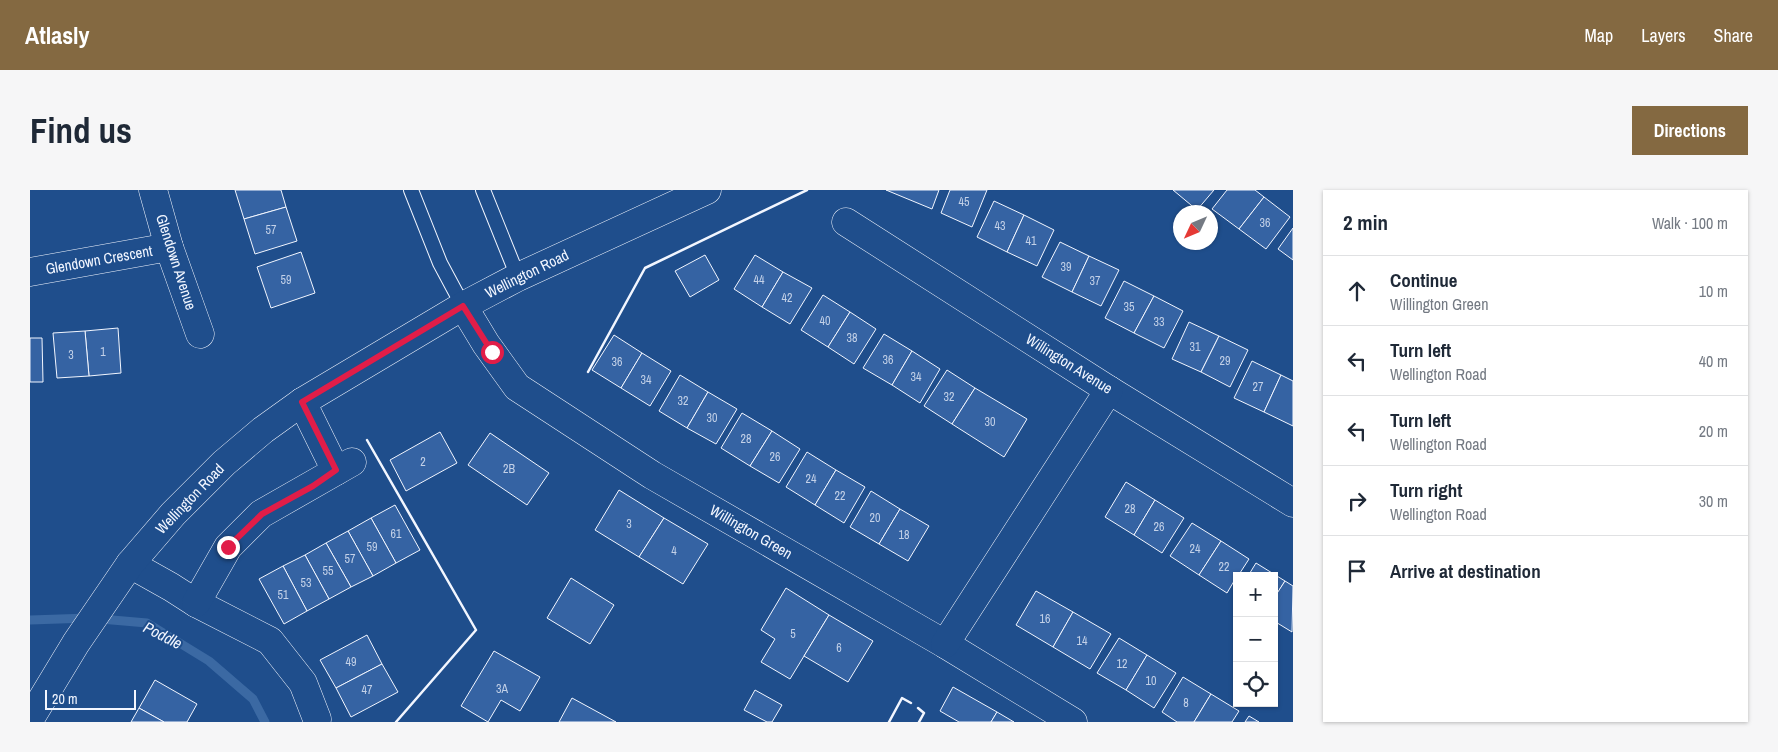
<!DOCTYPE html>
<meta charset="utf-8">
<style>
:root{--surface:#fff;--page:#f6f6f7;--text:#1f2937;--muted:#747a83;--line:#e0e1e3;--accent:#846941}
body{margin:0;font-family:"Archivo Narrow",sans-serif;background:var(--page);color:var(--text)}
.controls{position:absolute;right:15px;bottom:15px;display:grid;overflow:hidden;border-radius:0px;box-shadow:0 1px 4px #0004}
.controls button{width:45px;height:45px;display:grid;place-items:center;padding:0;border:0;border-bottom:1px solid var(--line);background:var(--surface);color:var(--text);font:25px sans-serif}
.compass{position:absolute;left:1143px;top:15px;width:45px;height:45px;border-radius:50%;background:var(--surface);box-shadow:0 1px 4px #0004;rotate:226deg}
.scale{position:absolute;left:15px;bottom:12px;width:91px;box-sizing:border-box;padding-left:5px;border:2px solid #f2f6ff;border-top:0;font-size:14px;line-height:18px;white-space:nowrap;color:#f2f6ff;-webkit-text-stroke:4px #1f4e8c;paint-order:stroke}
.stop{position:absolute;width:15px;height:15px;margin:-11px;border:4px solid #e11d48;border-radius:50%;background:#fff}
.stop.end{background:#e11d48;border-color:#fff;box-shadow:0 1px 5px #0008}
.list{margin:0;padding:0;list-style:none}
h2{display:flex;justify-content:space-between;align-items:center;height:65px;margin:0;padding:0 20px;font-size:21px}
h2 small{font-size:16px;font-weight:400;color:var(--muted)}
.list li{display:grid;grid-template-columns:32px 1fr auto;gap:15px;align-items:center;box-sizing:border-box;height:70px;padding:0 20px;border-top:1px solid var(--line)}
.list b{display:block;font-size:19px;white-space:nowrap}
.list p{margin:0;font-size:16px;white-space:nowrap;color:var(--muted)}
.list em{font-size:16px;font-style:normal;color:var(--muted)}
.icon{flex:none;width:28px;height:28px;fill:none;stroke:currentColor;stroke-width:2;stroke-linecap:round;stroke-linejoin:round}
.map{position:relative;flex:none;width:1263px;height:532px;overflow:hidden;border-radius:0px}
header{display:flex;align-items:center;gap:30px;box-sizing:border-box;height:70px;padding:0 25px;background:var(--accent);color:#fff}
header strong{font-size:24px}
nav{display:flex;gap:28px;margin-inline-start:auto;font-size:18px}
.intro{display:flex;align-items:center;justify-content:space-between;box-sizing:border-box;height:120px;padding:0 30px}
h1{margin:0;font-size:35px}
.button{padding:12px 22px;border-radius:0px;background:var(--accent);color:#fff;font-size:18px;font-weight:700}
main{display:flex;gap:30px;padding:0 30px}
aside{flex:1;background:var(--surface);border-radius:0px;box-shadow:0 1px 4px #0004}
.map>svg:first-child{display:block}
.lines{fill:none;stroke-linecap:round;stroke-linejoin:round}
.stream{stroke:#3b69a3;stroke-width:9}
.building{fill:#3563a3;stroke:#f2f6ff}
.service-casing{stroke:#f2f6ff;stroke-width:16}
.minor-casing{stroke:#f2f6ff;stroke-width:29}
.tertiary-casing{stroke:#f2f6ff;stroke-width:29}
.service{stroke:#1f4e8c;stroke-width:14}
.minor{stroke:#1f4e8c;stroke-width:28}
.tertiary{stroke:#1f4e8c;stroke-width:28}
.wall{stroke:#f2f6ff;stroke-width:2.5}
.route{stroke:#e11d48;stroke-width:6}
.labels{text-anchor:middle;stroke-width:4;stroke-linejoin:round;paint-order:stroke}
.number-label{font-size:12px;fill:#c3d1e8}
.street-label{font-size:15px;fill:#f2f6ff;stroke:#1f4e8c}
.water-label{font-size:16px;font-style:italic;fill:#f2f6ff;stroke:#1f4e8c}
</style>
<header>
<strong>Atlasly</strong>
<nav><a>Map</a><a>Layers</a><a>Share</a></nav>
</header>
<div class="intro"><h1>Find us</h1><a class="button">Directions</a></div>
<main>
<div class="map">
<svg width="1263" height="532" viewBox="0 0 1263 532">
<rect width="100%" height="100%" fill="#1f4e8c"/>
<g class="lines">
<polyline class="stream" points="0,430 59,428 117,433 179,471 223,509 235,532"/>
</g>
<g class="building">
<polygon points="205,0 251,0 256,17 214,29"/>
<polygon points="856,0 909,0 902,19"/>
<polygon points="920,0 957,0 942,37 911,23"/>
<polygon points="1143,0 1184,0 1167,20"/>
<polygon points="1197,0 1225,0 1234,7 1209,39 1182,19"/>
<polygon points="1234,7 1260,27 1236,59 1209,39"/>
<polygon points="964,11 994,25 977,62 947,47"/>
<polygon points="256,17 267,51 225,64 214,29"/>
<polygon points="994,25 1024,40 1007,76 977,62"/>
<polygon points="1263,38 1263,70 1248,59"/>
<polygon points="1030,52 1059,66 1042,102 1012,87"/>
<polygon points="271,62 285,103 241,118 227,77"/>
<polygon points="675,65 689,90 660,107 645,81"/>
<polygon points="725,65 753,82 732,117 704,99"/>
<polygon points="1059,66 1089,80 1071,116 1042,102"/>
<polygon points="753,82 782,98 760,134 732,117"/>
<polygon points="1094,91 1124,106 1104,143 1075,128"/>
<polygon points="793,105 820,122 798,157 771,140"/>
<polygon points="1124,106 1153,121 1134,158 1104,143"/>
<polygon points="820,122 846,139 824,174 798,157"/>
<polygon points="1159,132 1189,146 1171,182 1142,169"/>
<polygon points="88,138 91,183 59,186 55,141"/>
<polygon points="55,141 59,186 27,188 23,143"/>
<polygon points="854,144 882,161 862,195 833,178"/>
<polygon points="584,145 612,163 591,198 562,180"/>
<polygon points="1189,146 1218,160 1200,197 1171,182"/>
<polygon points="0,148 12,148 13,192 0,192"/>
<polygon points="882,161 910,179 890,213 862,195"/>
<polygon points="612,163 641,181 620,216 591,198"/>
<polygon points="1222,171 1251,185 1234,222 1204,208"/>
<polygon points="917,180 945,198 922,234 894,216"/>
<polygon points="650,185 678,202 657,238 629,221"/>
<polygon points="1251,185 1263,191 1263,236 1234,222"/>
<polygon points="945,198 997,229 974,267 922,234"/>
<polygon points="678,202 707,219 686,254 657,238"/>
<polygon points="712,223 742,241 720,276 691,258"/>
<polygon points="742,241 770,259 749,293 720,276"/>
<polygon points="410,242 427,273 376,301 360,270"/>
<polygon points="460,243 519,283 497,315 438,275"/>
<polygon points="777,262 806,280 785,315 756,297"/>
<polygon points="806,280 835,297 814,333 785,315"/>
<polygon points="1096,292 1125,310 1104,345 1075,327"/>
<polygon points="589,300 634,328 609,367 565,340"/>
<polygon points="841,301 870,319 849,354 820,337"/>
<polygon points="1125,310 1154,328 1132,363 1104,345"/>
<polygon points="365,315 390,360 366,373 341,328"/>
<polygon points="870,319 899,336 878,371 849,354"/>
<polygon points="341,328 366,373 343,386 318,341"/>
<polygon points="634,328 678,354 653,394 609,367"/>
<polygon points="1162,333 1191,351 1169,385 1140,366"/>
<polygon points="318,341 343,386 321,397 296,353"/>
<polygon points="1191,351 1219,369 1208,386 1207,386 1197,403 1169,385"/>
<polygon points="296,353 321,397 299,409 275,365"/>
<polygon points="275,365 299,409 277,421 253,376"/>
<polygon points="1226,373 1255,391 1244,408 1244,386 1218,386"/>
<polygon points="253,376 277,421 254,434 229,389"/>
<polygon points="541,388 584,415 560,454 517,428"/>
<polygon points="1255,391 1263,396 1262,442 1244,431 1244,408"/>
<polygon points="756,398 799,425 760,489 731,472 745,449 731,440"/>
<polygon points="1006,401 1043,422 1023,457 986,435"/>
<polygon points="1043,422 1081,444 1060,479 1023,457"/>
<polygon points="799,425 843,451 818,492 774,466"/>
<polygon points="337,445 352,474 306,498 290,470"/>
<polygon points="1089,448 1117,465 1096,500 1067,483"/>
<polygon points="464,461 510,487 490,521 471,510 458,532 431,516"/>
<polygon points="1117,465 1146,483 1124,518 1096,500"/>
<polygon points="352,474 368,502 321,527 306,498"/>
<polygon points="1153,487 1181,504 1164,532 1147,532 1132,522"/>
<polygon points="125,490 167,514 157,532 134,532 109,518"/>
<polygon points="923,497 967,522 961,532 929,532 910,521"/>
<polygon points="725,500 752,515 742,532 737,532 714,520"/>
<polygon points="1181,504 1209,521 1202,532 1164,532"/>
<polygon points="542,508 586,532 529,532"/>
<polygon points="109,518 134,532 101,532"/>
<polygon points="967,522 984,532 961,532"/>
<polygon points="1219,526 1229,532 1215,532"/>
</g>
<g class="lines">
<defs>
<g id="service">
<polyline points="381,0 410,73 433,116"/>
<polyline points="453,0 488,87"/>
</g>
<g id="minor">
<polyline points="123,0 139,57 170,144"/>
<polyline points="816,32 1079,200 1263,313"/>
<polyline points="0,82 139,57"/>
<polyline points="433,116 456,154 487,197 622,285 915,454 1043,532"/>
<polyline points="272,212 306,281"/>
<polyline points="100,374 141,397 166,413 240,451 273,493 287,529"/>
<polyline points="166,413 198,357 231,324 322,272"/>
<polyline points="915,454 1079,200"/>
</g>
<polyline id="tertiary" points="0,529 46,453 100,374 143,324 194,273 233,240 272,212 433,116 488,87 677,0"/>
</defs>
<use href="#service" class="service-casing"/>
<use href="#minor" class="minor-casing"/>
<use href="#tertiary" class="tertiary-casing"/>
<use href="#service" class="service"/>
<use href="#minor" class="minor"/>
<use href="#tertiary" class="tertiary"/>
<g class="wall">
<polyline points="558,182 615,78 777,0"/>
<polyline points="337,250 446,440 366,532"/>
<polyline points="888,518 894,523 889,532"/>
<polyline points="859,532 872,508 881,513"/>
</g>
</g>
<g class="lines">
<polyline class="route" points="198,357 232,324 283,296 306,280 272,212 433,116 462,162"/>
</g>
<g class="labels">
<g class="number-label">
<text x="934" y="16">45</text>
<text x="1235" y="37">36</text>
<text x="970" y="40">43</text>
<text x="241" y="44">57</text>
<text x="1001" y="55">41</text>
<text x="1036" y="81">39</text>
<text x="256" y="94">59</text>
<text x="729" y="94">44</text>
<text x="1065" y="95">37</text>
<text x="757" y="112">42</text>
<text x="1099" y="121">35</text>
<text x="795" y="135">40</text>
<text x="1129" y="136">33</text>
<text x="822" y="152">38</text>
<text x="1165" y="161">31</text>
<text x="73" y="166">1</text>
<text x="41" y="169">3</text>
<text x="858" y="174">36</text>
<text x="1195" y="175">29</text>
<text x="587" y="176">36</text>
<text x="886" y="191">34</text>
<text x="616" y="194">34</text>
<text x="1228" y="201">27</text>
<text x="919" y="211">32</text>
<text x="653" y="215">32</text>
<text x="682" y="232">30</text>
<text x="960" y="236">30</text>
<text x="716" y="253">28</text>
<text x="745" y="271">26</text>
<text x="393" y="276">2</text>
<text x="479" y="283">2B</text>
<text x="781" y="293">24</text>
<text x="810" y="310">22</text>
<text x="1100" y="323">28</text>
<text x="845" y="332">20</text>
<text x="599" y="338">3</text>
<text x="1129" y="341">26</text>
<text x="366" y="348">61</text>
<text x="874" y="349">18</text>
<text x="342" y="361">59</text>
<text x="1165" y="363">24</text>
<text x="644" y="365">4</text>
<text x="320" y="373">57</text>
<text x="1194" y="381">22</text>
<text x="298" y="385">55</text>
<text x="276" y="397">53</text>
<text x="253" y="409">51</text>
<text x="1015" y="433">16</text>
<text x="763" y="448">5</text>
<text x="1052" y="455">14</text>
<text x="809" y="462">6</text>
<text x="321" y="476">49</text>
<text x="1092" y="478">12</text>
<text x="1121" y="495">10</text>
<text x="472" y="503">3A</text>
<text x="337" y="504">47</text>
<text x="1156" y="517">8</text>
</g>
<g class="street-label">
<text transform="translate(69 70) rotate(-10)" y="5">Glendown Crescent</text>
<text transform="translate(146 72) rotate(72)" y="5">Glendown Avenue</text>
<text transform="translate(497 84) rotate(-26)" y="5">Wellington Road</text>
<text transform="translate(1039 174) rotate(32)" y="5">Willington Avenue</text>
<text transform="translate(160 309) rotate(-46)" y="5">Wellington Road</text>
<text transform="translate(721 342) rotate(30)" y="5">Willington Green</text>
</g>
<g class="water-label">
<text transform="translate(133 445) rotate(27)" y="6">Poddle</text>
</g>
</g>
</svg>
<div class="controls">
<button>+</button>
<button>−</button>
<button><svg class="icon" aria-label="locate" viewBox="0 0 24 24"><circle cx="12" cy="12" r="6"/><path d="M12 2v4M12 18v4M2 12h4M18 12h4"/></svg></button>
</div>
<svg class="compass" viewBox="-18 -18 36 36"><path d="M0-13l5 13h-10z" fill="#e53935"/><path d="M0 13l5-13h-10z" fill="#747a83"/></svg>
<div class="scale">20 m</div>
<div class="stop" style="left:462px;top:162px"></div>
<div class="stop end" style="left:198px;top:357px"></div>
</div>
<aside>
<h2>2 min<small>Walk · 100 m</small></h2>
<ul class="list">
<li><svg class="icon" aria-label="ahead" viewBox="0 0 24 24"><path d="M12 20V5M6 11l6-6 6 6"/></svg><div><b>Continue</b><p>Willington Green</p></div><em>10 m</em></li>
<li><svg class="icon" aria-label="left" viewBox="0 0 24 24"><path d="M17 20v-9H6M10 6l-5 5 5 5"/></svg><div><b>Turn left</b><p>Wellington Road</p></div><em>40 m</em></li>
<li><svg class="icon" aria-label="left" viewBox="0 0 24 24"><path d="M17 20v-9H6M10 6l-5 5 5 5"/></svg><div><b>Turn left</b><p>Wellington Road</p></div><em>20 m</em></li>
<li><svg class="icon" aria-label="right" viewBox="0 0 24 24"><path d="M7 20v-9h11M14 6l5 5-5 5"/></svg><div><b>Turn right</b><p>Wellington Road</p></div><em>30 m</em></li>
<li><svg class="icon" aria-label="arrive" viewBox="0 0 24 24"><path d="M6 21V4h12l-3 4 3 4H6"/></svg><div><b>Arrive at destination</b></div></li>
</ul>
</aside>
</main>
